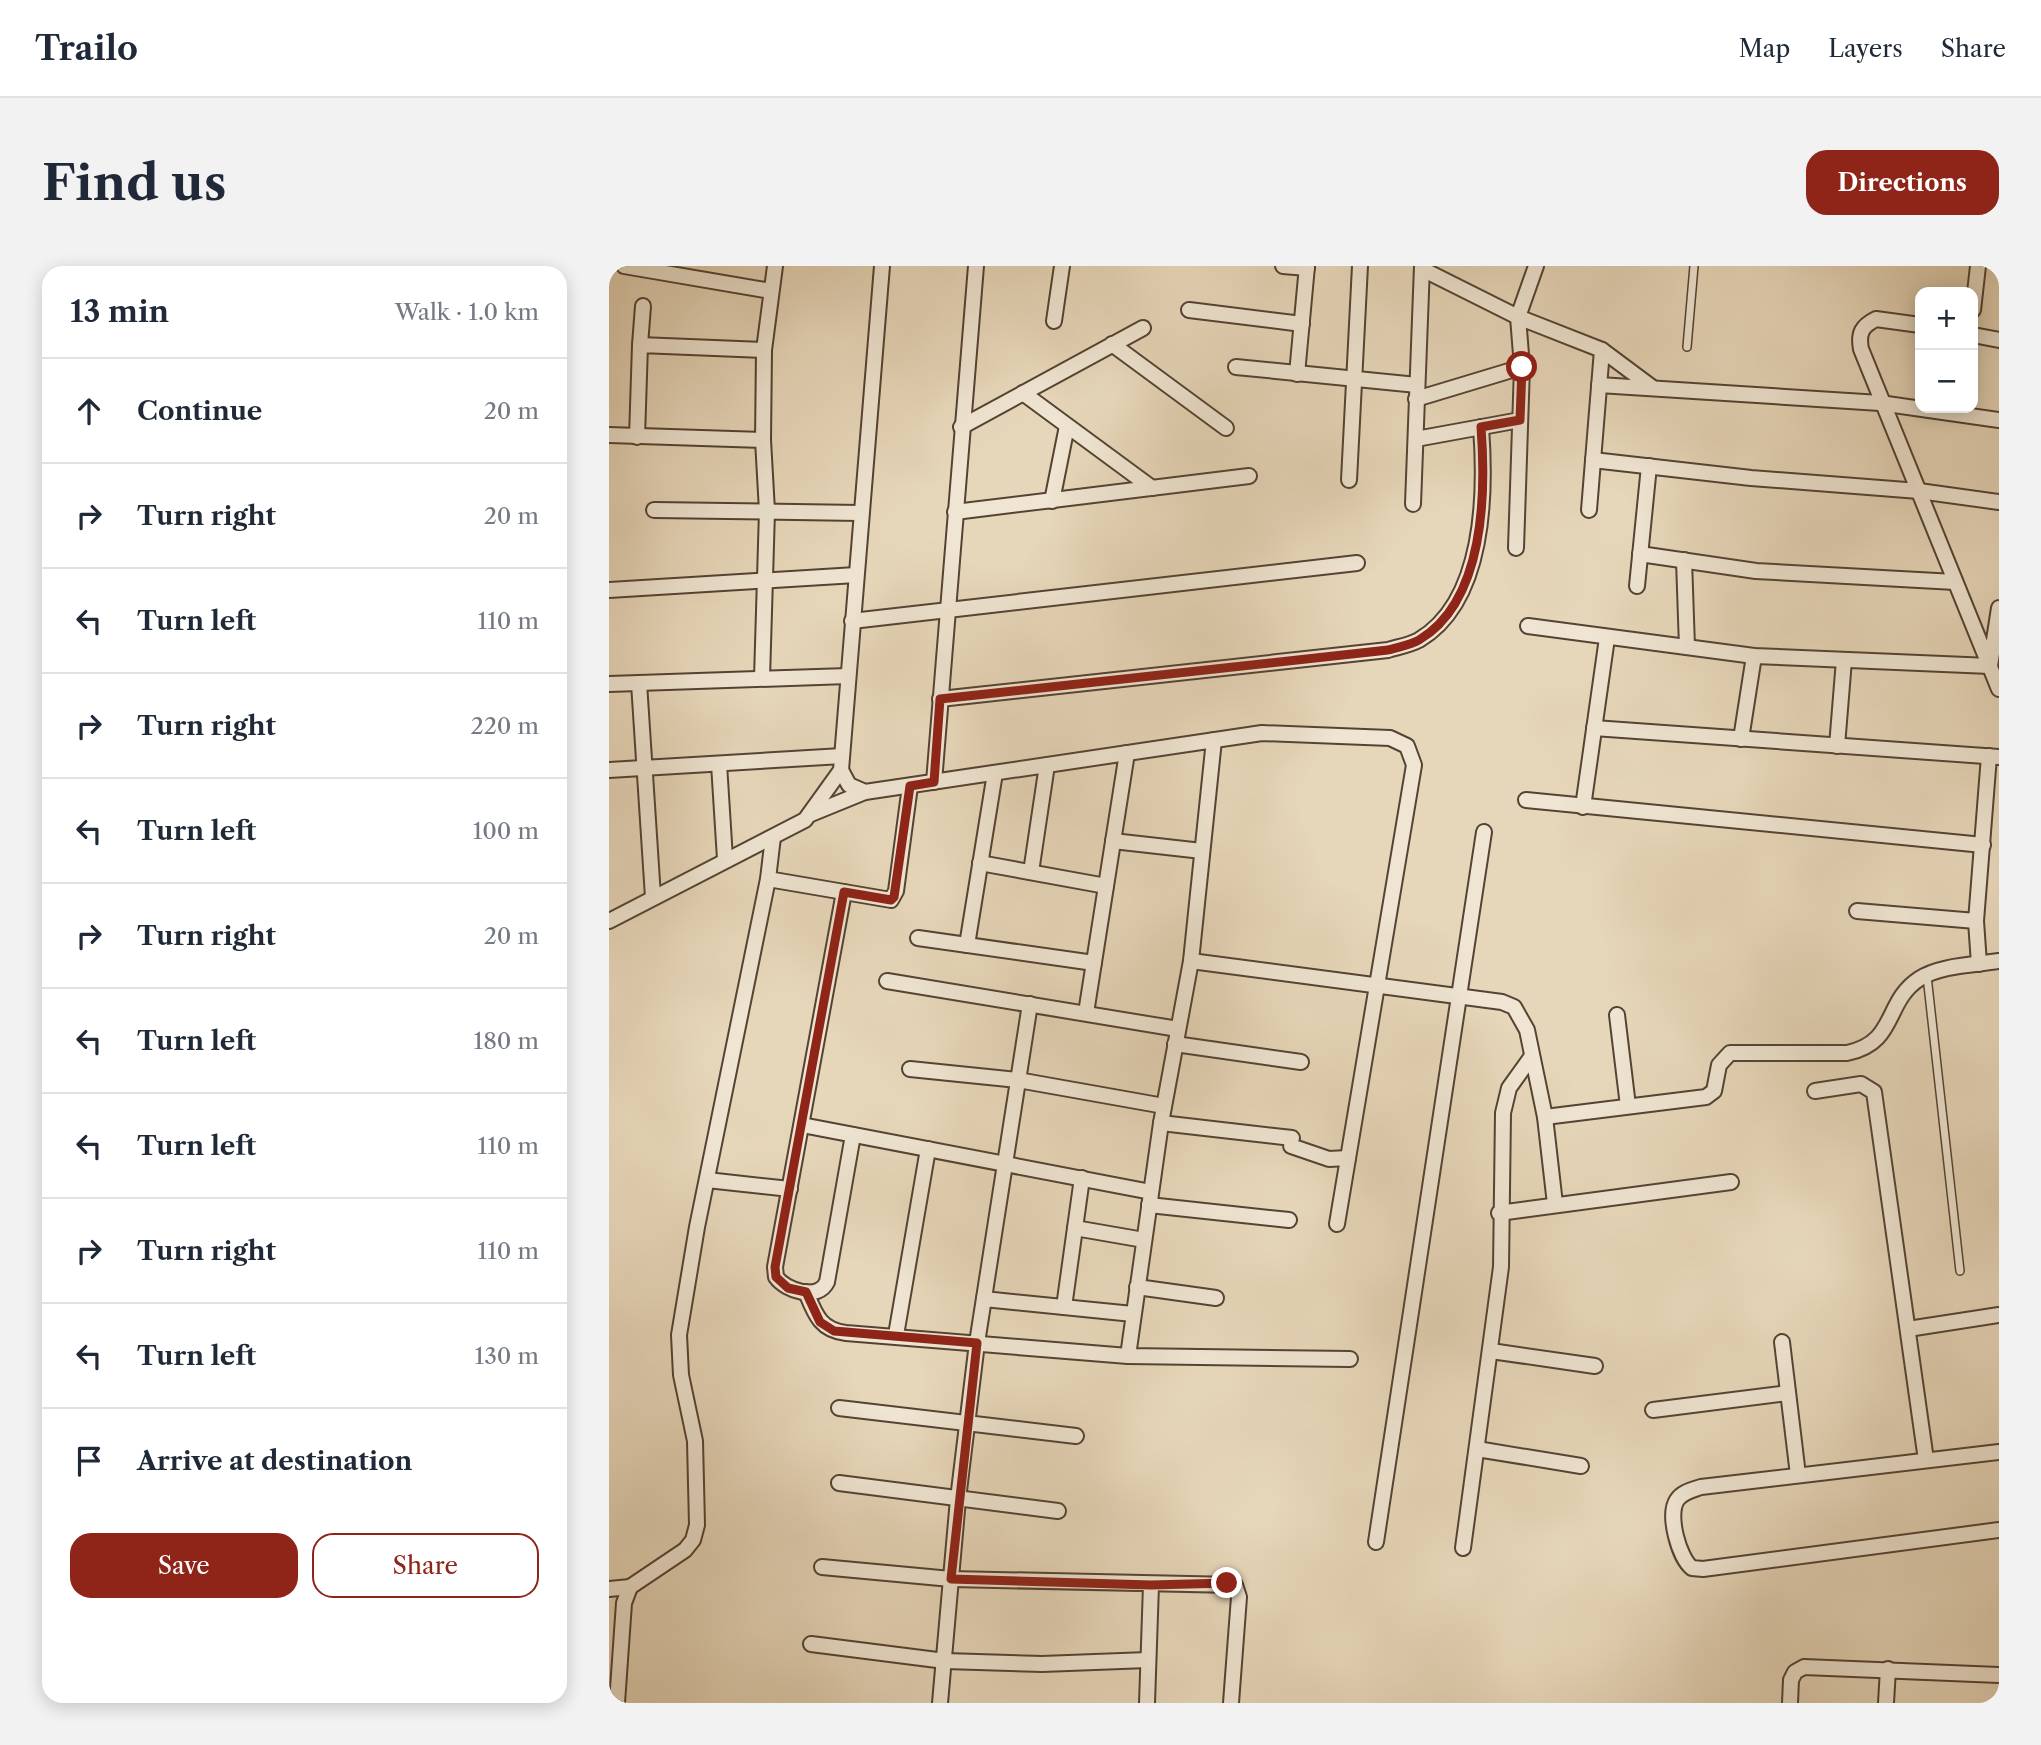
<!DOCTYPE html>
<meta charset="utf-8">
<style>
:root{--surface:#fff;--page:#f2f2f3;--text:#1f2937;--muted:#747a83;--line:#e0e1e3;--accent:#8f2418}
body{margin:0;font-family:"Libre Caslon Text",serif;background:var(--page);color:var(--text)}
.controls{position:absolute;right:21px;top:21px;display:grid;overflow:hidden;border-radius:14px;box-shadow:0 4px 18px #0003}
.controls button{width:63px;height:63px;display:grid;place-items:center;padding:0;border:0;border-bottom:2px solid var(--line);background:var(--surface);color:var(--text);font:35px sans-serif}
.stop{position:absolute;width:21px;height:21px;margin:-16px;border:5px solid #8f2418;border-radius:50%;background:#fff}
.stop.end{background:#8f2418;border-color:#fff;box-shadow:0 2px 7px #0008}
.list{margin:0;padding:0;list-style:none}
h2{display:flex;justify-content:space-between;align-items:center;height:91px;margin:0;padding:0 28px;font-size:30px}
h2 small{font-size:23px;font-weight:400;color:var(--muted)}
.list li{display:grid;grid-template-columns:46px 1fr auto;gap:21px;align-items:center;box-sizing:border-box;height:105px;padding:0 28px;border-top:2px solid var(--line)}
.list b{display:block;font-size:26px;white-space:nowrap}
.list em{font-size:23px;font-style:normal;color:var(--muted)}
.actions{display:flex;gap:14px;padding:21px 28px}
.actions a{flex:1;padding:16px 0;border:2px solid var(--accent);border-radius:21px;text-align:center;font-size:24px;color:var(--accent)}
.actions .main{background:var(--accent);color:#fff}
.icon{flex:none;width:38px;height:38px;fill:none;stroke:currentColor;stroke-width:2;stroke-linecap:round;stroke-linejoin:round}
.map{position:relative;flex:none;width:1390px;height:1437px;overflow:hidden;border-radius:21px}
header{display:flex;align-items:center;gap:42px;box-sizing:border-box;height:98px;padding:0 35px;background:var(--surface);border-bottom:2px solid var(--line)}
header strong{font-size:33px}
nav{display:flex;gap:38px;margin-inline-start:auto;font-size:24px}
.intro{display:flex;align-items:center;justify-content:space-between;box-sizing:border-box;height:168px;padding:0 42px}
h1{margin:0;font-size:49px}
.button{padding:18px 32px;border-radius:21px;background:var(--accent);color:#fff;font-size:24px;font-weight:700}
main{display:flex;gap:42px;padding:0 42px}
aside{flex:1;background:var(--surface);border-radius:21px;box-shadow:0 4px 18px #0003}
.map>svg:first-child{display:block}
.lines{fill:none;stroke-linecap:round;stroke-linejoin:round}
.service-casing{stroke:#544333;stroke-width:10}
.minor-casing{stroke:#544333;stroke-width:18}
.service{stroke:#efe5d2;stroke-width:7}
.minor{stroke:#efe5d2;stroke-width:14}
.route{stroke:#8f2418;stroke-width:9}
</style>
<header>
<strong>Trailo</strong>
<nav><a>Map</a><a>Layers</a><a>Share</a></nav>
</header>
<div class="intro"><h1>Find us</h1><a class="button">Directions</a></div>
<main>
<aside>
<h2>13 min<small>Walk · 1.0 km</small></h2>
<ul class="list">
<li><svg class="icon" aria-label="ahead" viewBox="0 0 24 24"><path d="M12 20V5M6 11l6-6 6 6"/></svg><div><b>Continue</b></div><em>20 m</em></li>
<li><svg class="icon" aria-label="right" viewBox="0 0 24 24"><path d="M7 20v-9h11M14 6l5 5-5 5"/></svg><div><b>Turn right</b></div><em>20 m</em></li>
<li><svg class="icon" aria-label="left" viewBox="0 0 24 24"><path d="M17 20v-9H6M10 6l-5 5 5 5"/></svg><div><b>Turn left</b></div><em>110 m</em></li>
<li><svg class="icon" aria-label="right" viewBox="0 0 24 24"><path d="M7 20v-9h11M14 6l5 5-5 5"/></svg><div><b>Turn right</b></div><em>220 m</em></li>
<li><svg class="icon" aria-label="left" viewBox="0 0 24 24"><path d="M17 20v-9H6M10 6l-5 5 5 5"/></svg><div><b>Turn left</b></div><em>100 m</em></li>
<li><svg class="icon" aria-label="right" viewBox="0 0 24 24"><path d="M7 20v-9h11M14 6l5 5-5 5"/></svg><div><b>Turn right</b></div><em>20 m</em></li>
<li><svg class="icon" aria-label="left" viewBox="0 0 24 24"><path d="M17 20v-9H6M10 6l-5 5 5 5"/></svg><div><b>Turn left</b></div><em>180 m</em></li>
<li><svg class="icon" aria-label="left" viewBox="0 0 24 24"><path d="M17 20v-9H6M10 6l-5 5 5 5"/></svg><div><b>Turn left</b></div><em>110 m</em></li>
<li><svg class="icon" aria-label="right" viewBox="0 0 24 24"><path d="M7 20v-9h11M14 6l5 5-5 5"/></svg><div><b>Turn right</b></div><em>110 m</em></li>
<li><svg class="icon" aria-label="left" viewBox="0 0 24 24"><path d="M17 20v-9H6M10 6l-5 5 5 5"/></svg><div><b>Turn left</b></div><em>130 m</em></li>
<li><svg class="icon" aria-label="arrive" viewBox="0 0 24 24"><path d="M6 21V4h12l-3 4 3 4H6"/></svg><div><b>Arrive at destination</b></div></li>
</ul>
<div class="actions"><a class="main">Save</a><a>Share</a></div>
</aside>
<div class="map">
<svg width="1390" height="1437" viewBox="0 0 1390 1437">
<rect width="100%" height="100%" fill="#e7d7ba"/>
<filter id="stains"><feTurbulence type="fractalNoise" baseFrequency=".00286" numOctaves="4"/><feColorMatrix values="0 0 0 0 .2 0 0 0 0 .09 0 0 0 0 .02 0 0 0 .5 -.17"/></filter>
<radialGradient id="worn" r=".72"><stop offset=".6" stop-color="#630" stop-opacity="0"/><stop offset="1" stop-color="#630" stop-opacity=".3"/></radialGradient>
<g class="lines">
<defs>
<g id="service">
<polyline points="1078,81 1085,0"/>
<polyline points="1318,710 1351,1005"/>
</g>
<g id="minor">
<polyline points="15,0 162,25"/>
<polyline points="674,0 698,2"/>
<polyline points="813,3 909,51 993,84 1044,122"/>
<polyline points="580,44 693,58"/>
<polyline points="1364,44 1369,0"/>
<polyline points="445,55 453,0"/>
<path d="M 1311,59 L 1267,53 C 1253,60 1249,67 1252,83 L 1390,423"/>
<polyline points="1364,69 1390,74"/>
<polyline points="503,78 617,162"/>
<polyline points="31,79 34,40"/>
<polyline points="627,101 808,119"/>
<polyline points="688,108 698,0"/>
<polyline points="990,119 1271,137 1390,154"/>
<polyline points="414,127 543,222"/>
<polyline points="807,133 913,101"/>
<polyline points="352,161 534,62"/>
<polyline points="0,169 154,174"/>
<polyline points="28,171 31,79 155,84"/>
<polyline points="807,173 911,154"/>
<polyline points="984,194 1142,212 1310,225 1390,236"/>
<polyline points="740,214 751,0"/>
<polyline points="443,235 458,160"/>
<polyline points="804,238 813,0"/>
<polyline points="45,244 251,247"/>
<polyline points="980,244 993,84"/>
<polyline points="346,246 640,210"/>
<polyline points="907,282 913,101 909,51 927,0"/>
<polyline points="1031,288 1147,305 1346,316"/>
<polyline points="1075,294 1078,381"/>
<polyline points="1028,320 1040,200"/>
<polyline points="0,324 247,309"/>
<polyline points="243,355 748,297"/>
<polyline points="919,360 1145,390 1381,400 1390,342"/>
<polyline points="153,412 158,245 154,174 155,84 166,0"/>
<polyline points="30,417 44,631"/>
<polyline points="0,418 239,410"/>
<path d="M 331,433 L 779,384 C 789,381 801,379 810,374 C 876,335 877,227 872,161"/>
<polyline points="985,462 1390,491"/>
<polyline points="1132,473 1145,390"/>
<polyline points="1228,480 1235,394"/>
<polyline points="110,498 116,593"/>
<polyline points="0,504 233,490"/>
<polyline points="232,504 240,519 256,526 653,467 781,472 798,480 805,499 728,958"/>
<polyline points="325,516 367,0"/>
<polyline points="917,534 1374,579"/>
<polyline points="974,541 998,372"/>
<polyline points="202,548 256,526"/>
<polyline points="504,575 593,585"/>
<polyline points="371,597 497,620"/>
<polyline points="422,606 438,499"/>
<polyline points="159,613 282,634 287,625 301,520"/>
<path d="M 235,626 L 166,1001 L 167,1011 C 177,1025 209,1035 218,1016 L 244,869"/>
<polyline points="1248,645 1367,655 1380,490"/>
<polyline points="0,655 196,554 232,504 273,0"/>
<polyline points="1367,655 1370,698"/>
<polyline points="309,672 485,697"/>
<polyline points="358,679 386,507"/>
<polyline points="582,695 893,736 905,741 918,764 936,851 946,938"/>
<polyline points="278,715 569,763"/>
<polyline points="477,747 518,487"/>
<polyline points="1008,749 1019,840"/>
<polyline points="566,778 692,796"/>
<polyline points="301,803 409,814 555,840"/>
<polyline points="1206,825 1252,818 1265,826 1317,1194"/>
<path d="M 936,851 L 1097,831 L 1105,825 L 1110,799 L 1121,787 L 1238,787 C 1288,777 1275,736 1310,713 C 1331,699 1366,699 1390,695"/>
<polyline points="552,857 683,872"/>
<polyline points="193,859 542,926"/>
<polyline points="682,880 720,893 739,892"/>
<polyline points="98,914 181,923"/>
<polyline points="540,939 680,954"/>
<polyline points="890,947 1122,916"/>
<polyline points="466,962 535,974"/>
<polyline points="528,1021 607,1032"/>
<path d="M 197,1026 C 206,1048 211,1064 237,1067 L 519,1090 L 741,1093"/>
<polyline points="375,1033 524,1048"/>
<polyline points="455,1041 473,912"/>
<polyline points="1299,1063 1390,1049"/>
<polyline points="287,1069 319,883"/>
<polyline points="1173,1076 1189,1209"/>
<polyline points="882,1085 986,1100"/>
<polyline points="519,1090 552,857 582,695 605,474"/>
<polyline points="230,1142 467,1170"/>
<polyline points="1044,1144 1179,1127"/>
<polyline points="868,1183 972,1200"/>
<path d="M 1390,1186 L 1092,1221 C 1083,1224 1073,1226 1068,1234 C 1058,1249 1070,1292 1083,1302 L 1094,1303 L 1390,1264"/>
<polyline points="230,1217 449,1245"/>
<polyline points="767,1276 875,566"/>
<polyline points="854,1282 892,1001 894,847 900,822 923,790"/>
<polyline points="213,1301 342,1313 626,1319 630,1331 622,1437"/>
<polyline points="0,1323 21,1321"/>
<polyline points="202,1378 336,1395 433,1398 539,1394"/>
<polyline points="8,1437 15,1337 21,1321 76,1284 84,1274 88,1259 86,1175 72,1109 70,1069 88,961 159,613 164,571"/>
<polyline points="331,1437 349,1233 368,1077 421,738"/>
<polyline points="538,1437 542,1319"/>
<polyline points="1181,1437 1182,1414 1186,1406 1195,1401 1390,1409"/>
<polyline points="1277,1437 1279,1403"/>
</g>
</defs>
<use href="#service" class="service-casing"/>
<use href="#minor" class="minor-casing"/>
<use href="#service" class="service"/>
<use href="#minor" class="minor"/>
</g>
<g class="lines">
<path class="route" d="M 618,1317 L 542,1319 L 342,1313 L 368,1077 L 225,1065 L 211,1056 L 197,1026 L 179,1022 L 167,1011 L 166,1001 L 235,626 L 282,634 L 285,631 L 301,520 L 325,516 L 331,433 L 779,384 C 789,381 802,379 810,374 C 876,335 877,227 872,161 L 911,154 L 913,101"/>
</g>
<rect width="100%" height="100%" filter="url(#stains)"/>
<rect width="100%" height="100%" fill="url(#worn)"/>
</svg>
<div class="controls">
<button>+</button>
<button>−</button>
</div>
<div class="stop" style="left:913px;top:101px"></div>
<div class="stop end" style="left:618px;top:1317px"></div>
</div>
</main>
